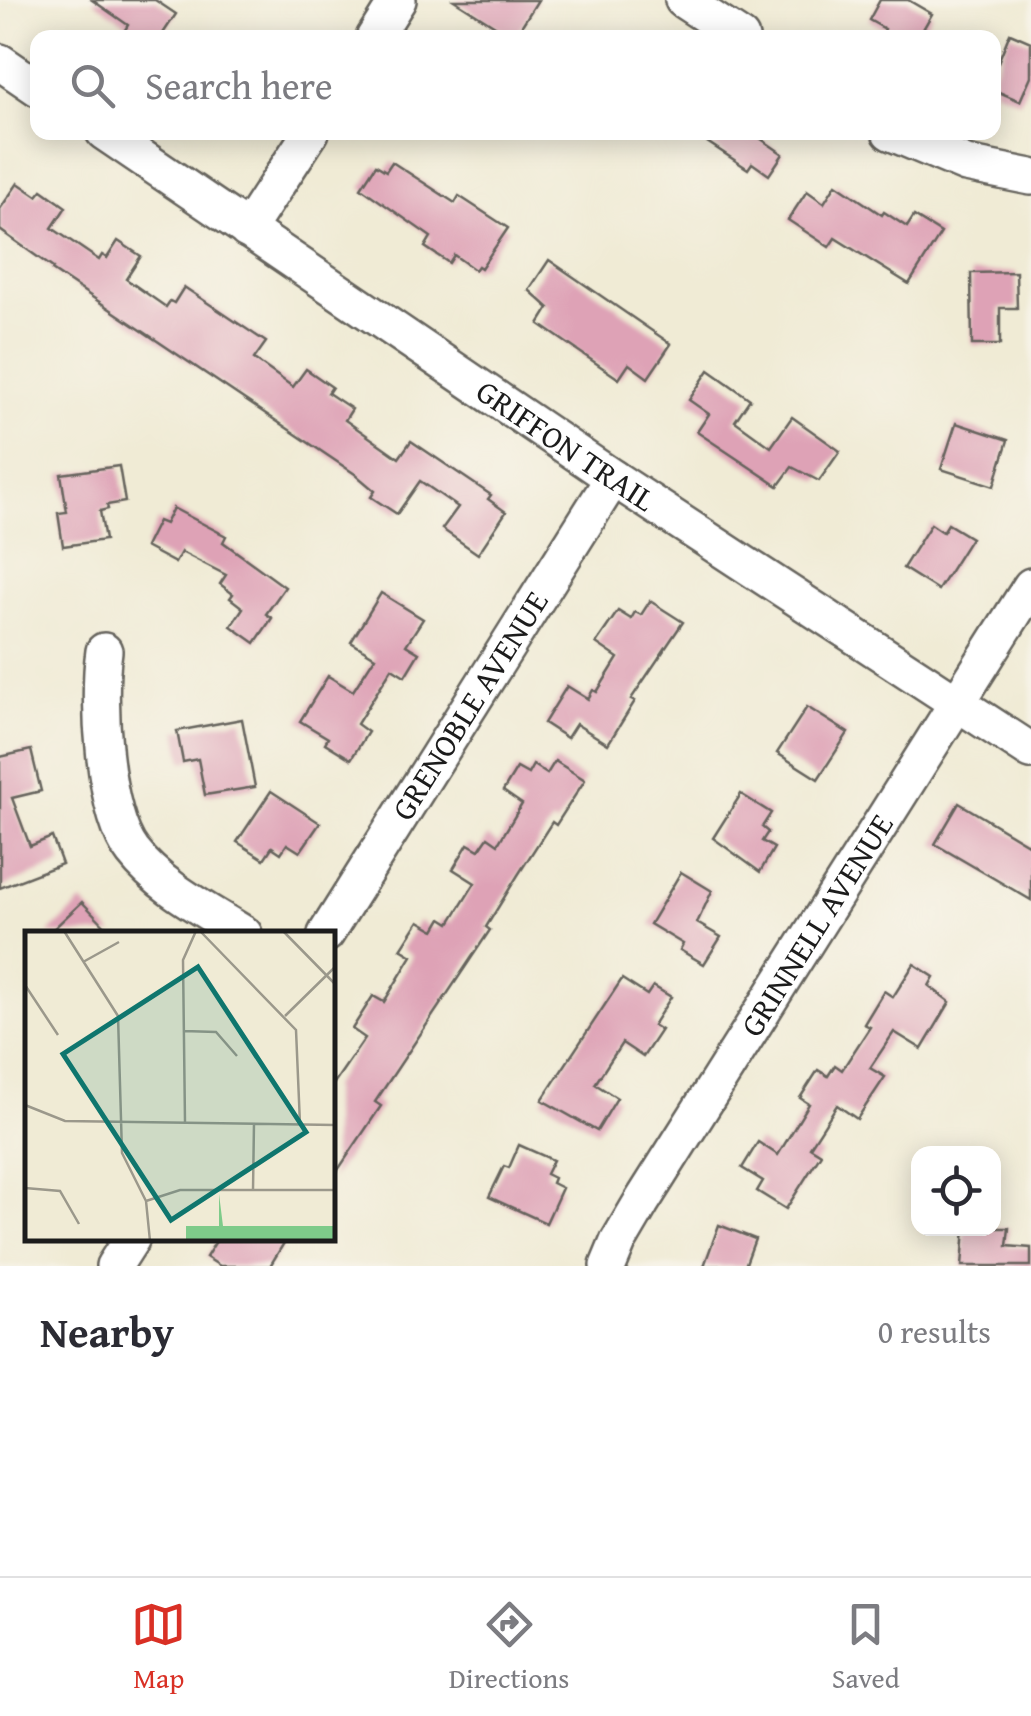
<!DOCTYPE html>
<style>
:root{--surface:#fff;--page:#f7f7f7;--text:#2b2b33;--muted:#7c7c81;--line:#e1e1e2;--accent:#d93025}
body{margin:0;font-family:"Gentium Book Plus",serif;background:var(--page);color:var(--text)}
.controls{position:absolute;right:30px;bottom:30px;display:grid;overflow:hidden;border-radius:20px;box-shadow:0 5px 25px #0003}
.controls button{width:90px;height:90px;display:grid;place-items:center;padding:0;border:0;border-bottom:2px solid var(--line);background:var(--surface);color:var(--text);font:50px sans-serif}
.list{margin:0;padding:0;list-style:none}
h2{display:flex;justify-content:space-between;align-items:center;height:130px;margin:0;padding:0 40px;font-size:42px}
h2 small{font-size:32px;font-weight:400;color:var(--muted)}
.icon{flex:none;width:55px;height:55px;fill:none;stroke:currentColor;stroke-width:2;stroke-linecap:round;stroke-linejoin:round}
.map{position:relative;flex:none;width:1031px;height:1266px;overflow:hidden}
.search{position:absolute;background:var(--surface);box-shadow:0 5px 25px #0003;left:30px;right:30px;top:30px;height:110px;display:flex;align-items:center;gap:25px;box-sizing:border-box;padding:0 35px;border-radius:20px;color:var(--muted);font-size:38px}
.sheet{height:310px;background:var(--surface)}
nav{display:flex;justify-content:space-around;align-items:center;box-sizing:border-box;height:140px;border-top:2px solid var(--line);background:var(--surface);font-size:28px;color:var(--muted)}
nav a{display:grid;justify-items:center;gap:5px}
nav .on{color:var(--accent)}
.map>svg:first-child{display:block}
.building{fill:#dea2b6}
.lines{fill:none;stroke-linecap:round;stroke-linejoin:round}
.minor-casing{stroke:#66645d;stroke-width:40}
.minor{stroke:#fff;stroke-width:35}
.labels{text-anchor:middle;stroke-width:8;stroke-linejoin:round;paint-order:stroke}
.street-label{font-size:32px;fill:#1c1c1c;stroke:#f7f3e8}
.inset-road{fill:none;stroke:#9b988b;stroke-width:2.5}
.view{fill:#0f766e;fill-opacity:0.15;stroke:#0f766e;stroke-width:5}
.inset-edge{fill:none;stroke:#1c1c1c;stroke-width:5}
</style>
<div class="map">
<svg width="1031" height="1266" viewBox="0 0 1031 1266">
<rect width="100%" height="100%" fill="#f7f3e8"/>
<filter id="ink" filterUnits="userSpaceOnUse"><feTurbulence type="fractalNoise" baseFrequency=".01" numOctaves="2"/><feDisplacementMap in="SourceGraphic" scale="20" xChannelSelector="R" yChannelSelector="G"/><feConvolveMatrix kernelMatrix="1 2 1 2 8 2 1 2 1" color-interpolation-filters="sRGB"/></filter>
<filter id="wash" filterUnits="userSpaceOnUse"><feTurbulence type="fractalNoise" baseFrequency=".0048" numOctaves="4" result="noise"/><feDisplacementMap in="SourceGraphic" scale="40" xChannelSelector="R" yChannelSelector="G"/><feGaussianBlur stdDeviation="2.25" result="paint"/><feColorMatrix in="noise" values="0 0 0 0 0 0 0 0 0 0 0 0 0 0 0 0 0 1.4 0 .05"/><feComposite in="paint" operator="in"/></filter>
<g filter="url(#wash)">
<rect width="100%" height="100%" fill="#f0ebd5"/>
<g id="blocks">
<g class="building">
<polygon points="92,0 155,0 176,14 160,38 120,38 128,25"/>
<polygon points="454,0 538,0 514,38"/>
<polygon points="880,0 908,0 932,14 918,38 881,38 885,29 869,20"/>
<polygon points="1010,33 1031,42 1031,76 1020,101 994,90 994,72"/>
<polygon points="692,132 751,132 783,154 769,175 752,163 748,169"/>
<polygon points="392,162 455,203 459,196 508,228 481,268 478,266 475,270 454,255 449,263 425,247 431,237 361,188 376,165 386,171"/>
<polygon points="18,183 37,196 42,190 66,207 52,228 99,260 102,255 107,258 118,241 141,256 126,279 166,307 170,301 174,303 184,287 266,342 254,359 293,387 306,369 332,387 328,393 352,409 345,420 399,458 411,441 491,495 488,499 506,512 478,554 442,529 458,507 420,481 397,514 371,497 375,491 355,474 52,270 53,268 0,230 0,209"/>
<polygon points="836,184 882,215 884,212 907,227 914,216 941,233 909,284 835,238 829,247 788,220 807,191 824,203"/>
<polygon points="549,260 671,344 648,378 629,364 619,379 539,324 549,308 529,290"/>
<polygon points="1016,272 1017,308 1000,308 1000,345 972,345 971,273"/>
<polygon points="709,370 750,399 735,421 771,447 792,417 840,451 819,481 792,467 778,486 697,432 709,414 689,400"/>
<polygon points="956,423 1008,440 994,486 941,469"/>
<polygon points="119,466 125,502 107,505 108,509 100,511 105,540 63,546 58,513 67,512 61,474"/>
<polygon points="173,508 226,536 223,542 285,587 266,614 272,618 255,643 231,626 243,608 230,598 233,594 220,584 226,575 181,552 175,563 145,547 158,521 165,524"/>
<polygon points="931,524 943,532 948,524 971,538 938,590 903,568"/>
<polygon points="381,593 423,619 406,645 419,653 405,676 392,668 357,724 368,732 351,759 325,743 328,738 300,721 328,676 353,691 375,657 351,642"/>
<polygon points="650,601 683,622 631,699 635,701 608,744 576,724 567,738 544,723 567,686 588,699 593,690 597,692 618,658 596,643 618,611 631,619 635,612 641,615"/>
<polygon points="807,707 848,733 818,779 777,753"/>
<polygon points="242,719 255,787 205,795 198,759 183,762 177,731"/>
<polygon points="31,750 41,791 12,798 30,846 52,837 62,864 0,888 0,757"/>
<polygon points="555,761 585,780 556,825 552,822 518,875 486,927 490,930 375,1102 381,1106 332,1179 332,1086 365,1038 352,1029 373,996 384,1002 412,956 401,949 419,921 435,930 442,918 450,923 475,883 453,869 468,844 479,850 488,837 498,844 522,804 503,791 517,768 528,774 533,765 547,774"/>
<polygon points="271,791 320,823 300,852 287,844 281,853 272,847 264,859 237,842"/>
<polygon points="741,794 771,813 762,827 768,832 762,841 774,848 760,872 713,838"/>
<polygon points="959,803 1031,846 1031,900 935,844"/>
<polygon points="681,872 712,891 697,923 721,937 704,964 680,950 683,944 650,924"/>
<polygon points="82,902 113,934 48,934"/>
<polygon points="914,964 934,977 929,986 950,1002 922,1049 894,1032 870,1068 885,1077 857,1119 837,1105 810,1147 821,1154 786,1209 757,1191 763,1181 742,1168 758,1142 778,1155 809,1104 800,1098 818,1070 828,1076 835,1065 842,1070 870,1027 864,1024 884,991 893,997"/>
<polygon points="622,979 647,995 653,986 671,997 653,1025 661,1030 643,1057 622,1043 595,1084 617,1098 597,1131 542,1100"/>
<polygon points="519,1145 553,1160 546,1174 554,1178 552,1183 562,1188 546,1223 489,1197 504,1166 509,1168"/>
<polygon points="719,1225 755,1239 745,1266 704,1266"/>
<polygon points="965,1228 1009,1228 1007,1246 1031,1248 1031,1266 962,1266"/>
<polygon points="218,1238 287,1238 270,1266 220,1266 206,1257"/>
</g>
</g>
</g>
<g filter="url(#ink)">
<use href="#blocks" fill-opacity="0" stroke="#66645d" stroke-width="2.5"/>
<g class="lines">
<defs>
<g id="minor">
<polyline points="683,0 741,38"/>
<polyline points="374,38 398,0"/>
<polyline points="0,62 38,88"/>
<path id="s1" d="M 104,132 L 613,478 L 1031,751"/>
<polyline points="890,132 966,164 1031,177"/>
<polyline points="247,230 311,132"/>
<path d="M 104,651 C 97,698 103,814 133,852 C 161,888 206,910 244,934"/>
<path id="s2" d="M 326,934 L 613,478"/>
<polyline points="114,1266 132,1238"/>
<path id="s3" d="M 608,1266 L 618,1242 L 641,1203 L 1031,586"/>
</g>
</defs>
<use href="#minor" class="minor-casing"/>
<use href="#minor" class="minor"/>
</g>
</g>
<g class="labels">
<g class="street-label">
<text dy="11" stroke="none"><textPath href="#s1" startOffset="558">GRIFFON TRAIL</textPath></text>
<text dy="11" stroke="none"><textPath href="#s2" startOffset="270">GRENOBLE AVENUE</textPath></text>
<text dy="11" stroke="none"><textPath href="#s3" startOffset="400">GRINNELL AVENUE</textPath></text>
</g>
</g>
<g transform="translate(25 931)">
<rect width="310" height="310" fill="#f0ebd5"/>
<path d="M 194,263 L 198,295 L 310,295 L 310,310 L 161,310 L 161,295 L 194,295 Z" fill="#7ecb8a"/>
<path class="inset-road" d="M 39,0 L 93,85 L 97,222 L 121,270 L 125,310M 175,0 L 271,99 L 275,193M 258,0 L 310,53M 58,31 L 94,11M 0,54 L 33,104M 260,85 L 310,36M 159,100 L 191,101 L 212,125M 0,174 L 40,190 L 310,194M 160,191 L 158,29 L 171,0M 0,257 L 35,260 L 54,293M 228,259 L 229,192M 121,270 L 155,259 L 310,259"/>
<path class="view" d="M 173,36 L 281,201 L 146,289 L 38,123 Z"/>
<rect width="310" height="310" class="inset-edge"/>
</g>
</svg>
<div class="controls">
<button><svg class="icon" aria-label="locate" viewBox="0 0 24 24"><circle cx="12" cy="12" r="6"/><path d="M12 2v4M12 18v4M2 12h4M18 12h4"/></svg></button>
</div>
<div class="search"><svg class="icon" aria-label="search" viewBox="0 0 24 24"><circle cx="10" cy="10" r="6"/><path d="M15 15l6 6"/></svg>Search here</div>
</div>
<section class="sheet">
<h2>Nearby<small>0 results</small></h2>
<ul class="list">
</ul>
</section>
<nav>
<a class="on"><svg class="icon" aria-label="map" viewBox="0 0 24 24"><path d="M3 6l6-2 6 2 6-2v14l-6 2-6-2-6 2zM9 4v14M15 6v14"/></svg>Map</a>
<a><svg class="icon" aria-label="directions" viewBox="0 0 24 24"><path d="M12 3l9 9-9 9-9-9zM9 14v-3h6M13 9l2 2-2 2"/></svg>Directions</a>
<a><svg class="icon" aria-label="saved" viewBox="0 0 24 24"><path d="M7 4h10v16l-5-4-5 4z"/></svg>Saved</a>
</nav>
